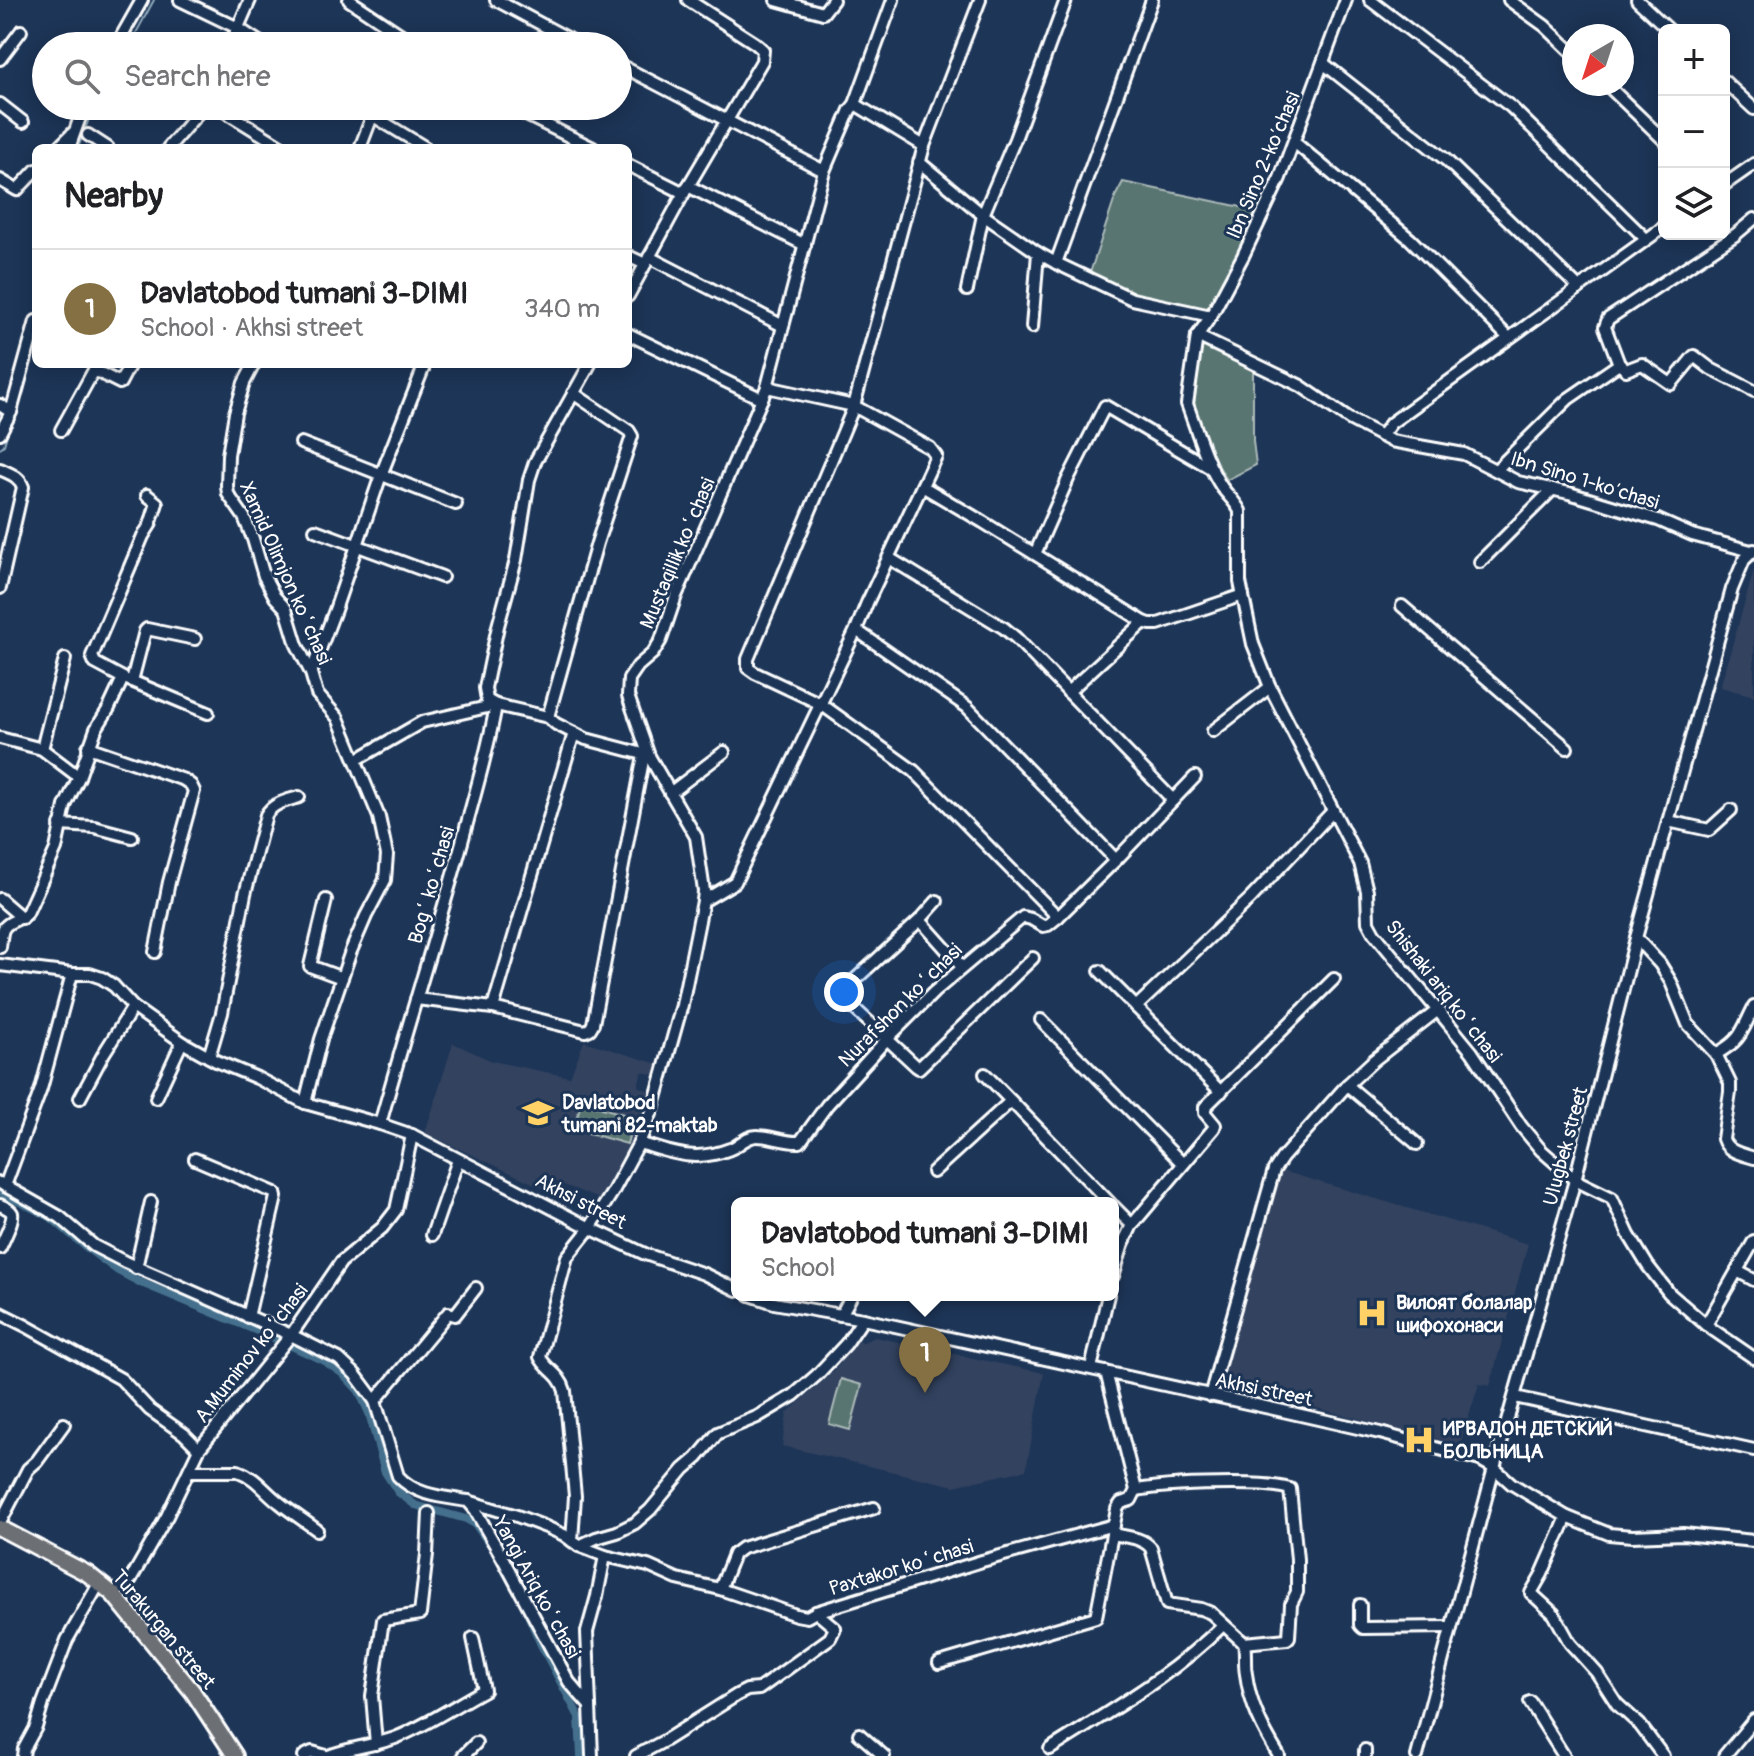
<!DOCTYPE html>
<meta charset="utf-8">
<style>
:root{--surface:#fff;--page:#f6f6f6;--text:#202124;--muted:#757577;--line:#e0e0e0;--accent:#847042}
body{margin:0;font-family:Pangolin,sans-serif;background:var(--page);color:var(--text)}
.controls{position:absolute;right:24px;top:24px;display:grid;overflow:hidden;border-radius:12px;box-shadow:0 4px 20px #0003}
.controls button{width:72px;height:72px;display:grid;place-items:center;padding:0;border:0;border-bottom:2px solid var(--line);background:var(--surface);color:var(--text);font:40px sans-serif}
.compass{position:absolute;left:1562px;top:24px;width:72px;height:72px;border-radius:50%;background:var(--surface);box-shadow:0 4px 20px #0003;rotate:219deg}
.you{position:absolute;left:844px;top:992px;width:28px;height:28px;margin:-20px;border:6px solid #fff;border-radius:50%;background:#1a73e8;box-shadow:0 0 0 12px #1a73e833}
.badge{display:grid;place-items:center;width:52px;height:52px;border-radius:50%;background:var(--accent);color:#fff;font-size:26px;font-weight:700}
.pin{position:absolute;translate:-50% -66px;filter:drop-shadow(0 2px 4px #0008)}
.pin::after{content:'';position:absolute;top:42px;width:28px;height:24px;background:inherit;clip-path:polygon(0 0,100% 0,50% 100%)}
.popup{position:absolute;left:731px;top:1197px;width:388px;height:104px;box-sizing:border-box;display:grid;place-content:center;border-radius:12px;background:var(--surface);filter:drop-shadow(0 2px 6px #0005);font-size:26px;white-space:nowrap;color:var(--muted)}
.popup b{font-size:30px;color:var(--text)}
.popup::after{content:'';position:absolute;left:50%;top:100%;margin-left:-16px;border:16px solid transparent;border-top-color:var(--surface)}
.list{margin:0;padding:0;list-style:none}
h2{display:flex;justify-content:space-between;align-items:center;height:104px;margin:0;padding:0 32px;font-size:34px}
h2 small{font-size:26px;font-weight:400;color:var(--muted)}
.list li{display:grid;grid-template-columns:52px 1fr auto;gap:24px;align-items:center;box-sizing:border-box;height:120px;padding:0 32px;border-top:2px solid var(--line)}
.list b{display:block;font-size:30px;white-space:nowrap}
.list p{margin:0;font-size:26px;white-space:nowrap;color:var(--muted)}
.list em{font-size:26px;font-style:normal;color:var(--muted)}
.icon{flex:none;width:44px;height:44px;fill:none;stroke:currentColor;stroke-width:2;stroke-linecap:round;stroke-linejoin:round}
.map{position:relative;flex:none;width:1754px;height:1756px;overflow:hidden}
.search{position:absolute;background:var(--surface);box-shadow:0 4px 20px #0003;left:32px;top:32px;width:600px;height:88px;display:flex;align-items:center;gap:20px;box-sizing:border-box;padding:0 28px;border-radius:44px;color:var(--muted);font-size:30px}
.panel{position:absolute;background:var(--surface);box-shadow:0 4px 20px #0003;left:32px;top:144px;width:600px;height:224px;border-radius:12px}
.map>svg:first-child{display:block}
.built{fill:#32425e}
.green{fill:#587572;stroke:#acbab8;stroke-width:2}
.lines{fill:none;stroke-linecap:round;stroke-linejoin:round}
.stream{stroke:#8fa9bb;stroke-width:2}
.canal{stroke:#45708d;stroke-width:8}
.minor-casing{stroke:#fff;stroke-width:16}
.major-casing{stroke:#fff;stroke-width:20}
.minor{stroke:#1d3557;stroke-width:10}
.major{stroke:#6c6f75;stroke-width:14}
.labels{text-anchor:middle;stroke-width:6;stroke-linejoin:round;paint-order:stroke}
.street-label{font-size:20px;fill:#fff;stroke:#1d3557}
.poi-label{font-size:20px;font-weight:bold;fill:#fff;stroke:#1d3557;text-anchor:start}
</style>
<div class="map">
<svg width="1754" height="1756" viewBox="0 0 1754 1756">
<rect width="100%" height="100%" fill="#1d3557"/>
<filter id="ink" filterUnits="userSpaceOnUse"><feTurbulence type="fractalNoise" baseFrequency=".0125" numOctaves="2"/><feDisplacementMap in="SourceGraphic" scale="16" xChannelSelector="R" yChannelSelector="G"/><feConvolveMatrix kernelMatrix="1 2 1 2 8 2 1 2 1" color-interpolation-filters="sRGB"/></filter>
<g filter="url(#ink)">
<g class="built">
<polygon points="1754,570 1754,696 1720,687"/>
<polygon points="584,1041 658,1064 655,1075 642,1072 638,1086 652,1092 632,1143 599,1199 549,1179 545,1189 425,1133 453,1043 492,1061 570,1077"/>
<polygon points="1276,1169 1528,1244 1490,1386 1479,1384 1460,1445 1215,1382"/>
<polygon points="875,1337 1044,1373 1026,1470 954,1486 782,1446 787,1413 833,1372 858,1341 863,1342"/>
</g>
<g class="green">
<polygon points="1123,182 1260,211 1233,268 1210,311 1138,294 1090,273 1116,195"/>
<polygon points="1202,342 1253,366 1253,441 1256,465 1227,480 1215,460 1190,399 1190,391"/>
<polygon points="581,1102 634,1117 627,1144 574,1129"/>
<polygon points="841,1379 862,1385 850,1430 829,1424"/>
</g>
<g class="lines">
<g class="stream">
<polyline points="129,46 154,0"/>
<polyline points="78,148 94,106"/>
<polyline points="31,357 36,348"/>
<polyline points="0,448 4,445 9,428"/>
</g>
<g class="canal">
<polyline points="0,1192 50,1217 87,1248 118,1271 139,1282 267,1335 323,1360 343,1374 359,1391 369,1413 385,1472 398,1492 415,1505 466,1519 475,1524 488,1542"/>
<polyline points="526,1610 541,1645 579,1717 581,1756"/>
</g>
<defs>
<g id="minor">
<polyline points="180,0 238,28 265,46"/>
<polyline points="349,0 418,46"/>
<polyline points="496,0 582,46"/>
<polyline points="776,0 823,13 833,0"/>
<polyline points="980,0 924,146 854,406 748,659 748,668 755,673 821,704 914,771 1058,917"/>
<path d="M 1346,0 L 1280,178 L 1243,256 L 1211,316 L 1197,336 L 1187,404 C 1196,428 1207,465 1221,486 C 1227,495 1235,501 1240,511 L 1240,582 L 1253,644 L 1270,687 L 1360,863 L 1367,891 L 1368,922 L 1374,933 L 1472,1052 L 1521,1126 L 1541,1150 L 1575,1180 L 1612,1198 L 1629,1235 L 1648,1266 L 1669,1293 L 1706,1325 L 1754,1358"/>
<polyline points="1370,0 1511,107 1646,239"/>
<polyline points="1509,0 1545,26 1574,54"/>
<polyline points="1637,0 1669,30"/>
<polyline points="116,46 142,0"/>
<polyline points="230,46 250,0"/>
<polyline points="0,59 21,31"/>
<polyline points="1323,63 1446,160 1579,288"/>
<polyline points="618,64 824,171"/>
<polyline points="1724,81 1754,109"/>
<polyline points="1606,84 1664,140"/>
<polyline points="0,104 23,122"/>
<polyline points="855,104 924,146"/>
<polyline points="216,106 284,148"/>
<polyline points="357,106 426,148"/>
<polyline points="508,106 593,148"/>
<polyline points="88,135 108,148"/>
<polyline points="1294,142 1410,239 1509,338"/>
<polyline points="58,148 73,133"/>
<polyline points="69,148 84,106"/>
<polyline points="168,148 204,106"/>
<polyline points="360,148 376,106"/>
<polyline points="919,162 983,215 1038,253 1056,263 1132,299 1211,316"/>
<polyline points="628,165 684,193"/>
<polyline points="0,180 17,190 36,170"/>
<polyline points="1724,185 1754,164"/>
<polyline points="688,186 805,245"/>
<polyline points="628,256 645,264"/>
<polyline points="649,257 783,326"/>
<polyline points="1056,263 1152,0"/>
<polyline points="967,290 983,215 1015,139 1066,0"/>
<polyline points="628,296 684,193 762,61 763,50 755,43 688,0"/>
<polyline points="1032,327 1038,253"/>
<polyline points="628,334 762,399"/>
<polyline points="1197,336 1301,386 1349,419 1391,441 1464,454 1518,482 1569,493 1658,520 1692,535 1751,551"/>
<polyline points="254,364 244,383 235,413 228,455 227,486 228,494 244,517 253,539 264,576 275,597 286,609 297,645 311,673 317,694 338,718 379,817 387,855 385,880 366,916 351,951 321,1039 305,1103"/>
<polyline points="1619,364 1626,370 1642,364 1671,384 1694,356 1711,369 1754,391"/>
<polyline points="0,405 11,412"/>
<polyline points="61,430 94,370 120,383 130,364"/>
<polyline points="0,433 11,412 36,321"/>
<polyline points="1381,436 1391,423 1664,227"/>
<polyline points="301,443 456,504"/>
<path d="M 0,469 C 10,474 19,476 23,487 L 0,588"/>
<polyline points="1496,470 1568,399 1619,364 1605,327 1608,319 1735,235 1754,219"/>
<polyline points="922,486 983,522 1144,622 1068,692"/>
<polyline points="315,530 442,577"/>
<polyline points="1035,554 1068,479 1105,406 1212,469"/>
<polyline points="889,558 1004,628 1016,638 1173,800"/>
<polyline points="1480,562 1553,489"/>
<polyline points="1402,606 1567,748"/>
<polyline points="1144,622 1150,624 1158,624 1243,595"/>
<polyline points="856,630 967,707 1116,860"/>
<polyline points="311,673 335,610 381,475 425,364"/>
<polyline points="129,680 208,713"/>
<polyline points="132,681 145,631 147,629 195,639"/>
<polyline points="496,705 487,700 485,688 498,626 516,560 529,480 535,462 590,364"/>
<polyline points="548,717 597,543 632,436 629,431 573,393"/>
<polyline points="1213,731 1270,687"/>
<polyline points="0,738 42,749 79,777"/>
<polyline points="88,747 184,780 191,785 194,791 169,882 155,952"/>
<polyline points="42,749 65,659"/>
<polyline points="356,760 422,722 496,705 548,717 556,724 586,739 647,755"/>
<polyline points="670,793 724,752"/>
<polyline points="1668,821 1709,830 1731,810"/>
<polyline points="60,825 94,827 132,837"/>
<polyline points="0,899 22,918"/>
<polyline points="326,900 310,966 342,978"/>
<polyline points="703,901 735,882 856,630 867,603 936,456 930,448 854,406 767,387"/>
<polyline points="920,920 937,901"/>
<path d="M 1636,938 L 1660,964 L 1671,982 L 1688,1024 L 1716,1054 L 1730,1083 L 1730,1092 L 1723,1139 C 1727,1152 1742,1154 1754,1158"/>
<path d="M 0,947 C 1,942 1,932 4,928 C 9,920 21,920 27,913 L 56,849 L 65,806 L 79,777 L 96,729 L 109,708 L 123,678 L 95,663 L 92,656 L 143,536 L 150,525 L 157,503 L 147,495"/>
<polyline points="0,965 72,974 90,974 102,978 114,986 133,1007 182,1042 216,1061 257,1078 305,1103 380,1124 412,1135 590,1228 645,1254 704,1274 737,1290"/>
<polyline points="962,967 920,920 846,988 842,993 842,997 916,1066 919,1068 1033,958"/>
<polyline points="1100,971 1221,1092"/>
<polyline points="416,999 493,1008 585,1031 590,1029 593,1024 644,755"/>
<polyline points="1136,1007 1251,898 1333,811"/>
<polyline points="493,1008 574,733"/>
<polyline points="1041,1020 1183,1164"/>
<path d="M 1716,1054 C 1742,1040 1741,1032 1754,1007"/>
<path d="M 209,1057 L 222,1013 L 245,894 L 266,815 C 273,803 286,801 299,797"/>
<polyline points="985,1074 1110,1203"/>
<polyline points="1347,1085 1417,1144"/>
<polyline points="80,1098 104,1053 133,1007"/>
<polyline points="156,1098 182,1042"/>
<path d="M 380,1124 C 406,1030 436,936 462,842 C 474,796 488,752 496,705"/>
<path d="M 639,1143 C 673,1153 695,1163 730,1149 C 739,1146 746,1136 757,1136 C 772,1136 785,1143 800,1142 L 827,1105 L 887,1039 L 934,992 L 1023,917 L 1031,919 L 1043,926 L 1048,925 L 1058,917 L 1116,860 L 1195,777"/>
<polyline points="195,1159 275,1193 276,1197 248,1317"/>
<polyline points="933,1172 1011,1101"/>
<path d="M 0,1183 L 60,1217 L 94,1246 L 125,1262 L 291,1335 L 339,1359 L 355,1374 L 375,1401 L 398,1476 C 416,1496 443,1497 468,1501 L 474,1508 L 502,1557 L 569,1682 L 590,1706 L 592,1756"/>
<polyline points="5,1186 41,1089 72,974"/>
<path d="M 0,1205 C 4,1207 10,1209 12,1213 C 14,1220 3,1241 0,1248"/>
<polyline points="1113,1206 1132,1225"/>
<polyline points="432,1235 458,1160"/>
<polyline points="136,1268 151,1202"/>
<polyline points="1737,1271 1754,1280"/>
<polyline points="1113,1276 1123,1244 1132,1225 1214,1128 1215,1125 1205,1113 1205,1107 1334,979"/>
<polyline points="750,1295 774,1303 863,1319 1274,1409 1380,1433 1480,1460 1494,1468 1512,1484 1567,1517 1609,1534 1632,1536 1683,1534 1754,1541"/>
<polyline points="0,1313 26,1326 121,1379 150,1410 184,1434 199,1449"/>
<polyline points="841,1315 852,1295"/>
<polyline points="1706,1325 1754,1241"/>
<polyline points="1091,1368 1108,1295"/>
<polyline points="1210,1396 1274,1170 1282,1158 1347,1085 1374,1060 1438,1010"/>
<polyline points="1515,1397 1754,1450"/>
<polyline points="375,1401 448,1313 455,1315 476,1288"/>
<path d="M 189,1471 L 238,1471 C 256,1477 265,1492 280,1503 C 292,1513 305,1521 317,1530"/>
<path d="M 1136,1490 C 1168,1485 1200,1484 1232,1484 C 1251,1484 1272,1484 1290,1489 L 1297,1559 L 1297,1592 L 1291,1604 L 1289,1637 L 1287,1639 L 1244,1643"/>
<polyline points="468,1501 517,1516 546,1527 564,1535 579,1546 605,1556 648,1566 677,1579 720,1589 796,1615 807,1617 816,1612"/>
<polyline points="1567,1517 1542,1574 1531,1593 1554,1614 1570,1643 1597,1673 1617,1704 1640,1725 1663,1756"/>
<polyline points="0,1523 28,1469 37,1461 64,1424"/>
<path d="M 1112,1534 C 1126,1537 1142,1537 1151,1548 L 1167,1604 L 1201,1609 L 1211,1613 L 1244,1643 C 1246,1653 1244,1664 1246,1674 C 1250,1705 1263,1730 1279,1756"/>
<path d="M 572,1541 L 575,1496 L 565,1391 C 560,1373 546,1370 540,1357 L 567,1257 L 590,1228 L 612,1193 L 639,1143 L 653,1109 L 682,1005 L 703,901 L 704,891 L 696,837 L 649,756 L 628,696 L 629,679 L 638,666 L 653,653 L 661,640 L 676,596 L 767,387 L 824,171 L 850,110 L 855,104 L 893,0"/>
<polyline points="579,1546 596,1538 617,1532 635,1523 650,1510 684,1469 697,1458 718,1433 757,1417 794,1395 817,1375 846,1344 863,1319"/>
<polyline points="720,1589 734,1554 742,1548 874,1508"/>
<polyline points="113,1594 131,1579 167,1516 199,1449 291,1335 341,1262 382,1228 396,1210 412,1135"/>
<polyline points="1360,1605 1360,1625 1363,1628 1451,1627"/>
<polyline points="939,1663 1096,1617 1117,1509 1121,1503 1131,1500 1136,1490 1106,1372"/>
<polyline points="1530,1702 1564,1756"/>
<polyline points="590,1706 587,1632 597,1596 605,1556"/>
<polyline points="859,1734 884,1756"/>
<polyline points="376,1744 372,1696 383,1620 420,1614 427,1554 429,1513"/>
<path d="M 1050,1749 C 1111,1710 1172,1676 1223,1625"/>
<polyline points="23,1756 24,1749 36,1727 43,1703 67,1640 100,1582"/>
<polyline points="304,1756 312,1752 326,1756"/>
<path d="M 329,1756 C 351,1747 373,1746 395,1738 C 424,1727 456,1705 484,1690 L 473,1638"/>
<polyline points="463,1756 476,1743"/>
<polyline points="636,1756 664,1741 737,1695 747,1690 759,1689 830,1638 835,1628 816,1612 982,1561 1114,1525"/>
<polyline points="1365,1756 1365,1750"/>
<polyline points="1417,1756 1494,1468 1575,1180 1636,938 1732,589 1744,560 1754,550"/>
<polyline points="1724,1756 1754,1720"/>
</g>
<polyline id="major" points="0,1528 88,1574 113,1594 193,1692 235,1756"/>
</defs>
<use href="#minor" class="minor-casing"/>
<use href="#major" class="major-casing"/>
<use href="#minor" class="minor"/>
<use href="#major" class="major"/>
</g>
</g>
<defs>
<symbol id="school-bare" viewBox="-9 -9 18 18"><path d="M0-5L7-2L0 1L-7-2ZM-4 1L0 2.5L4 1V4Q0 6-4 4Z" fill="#ffd166" stroke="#1d3557" stroke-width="2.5" paint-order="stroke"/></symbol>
<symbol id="hospital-bare" viewBox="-9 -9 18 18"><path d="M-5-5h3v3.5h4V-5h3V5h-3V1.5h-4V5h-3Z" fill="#ffd166" stroke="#1d3557" stroke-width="2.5" paint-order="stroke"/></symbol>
</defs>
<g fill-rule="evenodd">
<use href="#school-bare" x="516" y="1091" width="44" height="44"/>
<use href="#hospital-bare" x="1350" y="1291" width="44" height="44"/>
<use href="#hospital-bare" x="1397" y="1418" width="44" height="44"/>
</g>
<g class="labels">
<g class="street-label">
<text transform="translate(1263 165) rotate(-67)" y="7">Ibn Sino 2-koʼchasi</text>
<text transform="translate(1585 480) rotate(17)" y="7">Ibn Sino 1-koʼchasi</text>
<text transform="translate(677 553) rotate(-67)" y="7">Mustaqillik koʻchasi</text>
<text transform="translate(286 573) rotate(66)" y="7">Xamid Olimjon koʻchasi</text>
<text transform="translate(431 885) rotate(-74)" y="7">Bogʻ koʻchasi</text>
<text transform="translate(1444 991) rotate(52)" y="7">Shishaki ariq koʻchasi</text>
<text transform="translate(900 1005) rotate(-45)" y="7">Nurafshon koʻchasi</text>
<text transform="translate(1565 1146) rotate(-75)" y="7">Ulugbek street</text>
<text transform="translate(581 1201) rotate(27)" y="7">Akhsi street</text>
<text transform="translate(251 1353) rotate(-52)" y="7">A.Muminov koʻchasi</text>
<text transform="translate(1264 1389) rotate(12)" y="7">Akhsi street</text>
<text transform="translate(901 1567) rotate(-17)" y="7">Paxtakor koʻchasi</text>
<text transform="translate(537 1587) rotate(61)" y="7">Yangi Ariq koʻchasi</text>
<text transform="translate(164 1629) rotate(50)" y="7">Turakurgan street</text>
</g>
<g class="poi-label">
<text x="562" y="1109">Davlatobod<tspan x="562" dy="23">tumani 82-maktab</tspan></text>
<text x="1396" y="1309">Вилоят болалар<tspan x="1396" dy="23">шифохонаси</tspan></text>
<text x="1443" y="1435">ИРВАДОН ДЕТСКИЙ<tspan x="1443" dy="23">БОЛЬНИЦА</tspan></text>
</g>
</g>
</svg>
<div class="controls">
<button>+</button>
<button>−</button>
<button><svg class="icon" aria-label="layers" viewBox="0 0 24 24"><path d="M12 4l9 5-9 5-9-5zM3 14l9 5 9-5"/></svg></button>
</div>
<svg class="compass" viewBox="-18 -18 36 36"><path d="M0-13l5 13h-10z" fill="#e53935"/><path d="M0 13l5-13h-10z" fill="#757577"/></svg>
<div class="you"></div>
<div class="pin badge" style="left:925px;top:1393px">1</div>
<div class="popup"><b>Davlatobod tumani 3-DIMI</b>School</div>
<div class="search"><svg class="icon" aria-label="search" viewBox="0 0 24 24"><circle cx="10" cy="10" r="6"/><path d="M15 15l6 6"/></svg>Search here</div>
<section class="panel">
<h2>Nearby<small></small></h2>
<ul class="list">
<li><span class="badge">1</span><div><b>Davlatobod tumani 3-DIMI</b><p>School · Akhsi street</p></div><em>340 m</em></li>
</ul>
</section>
</div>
